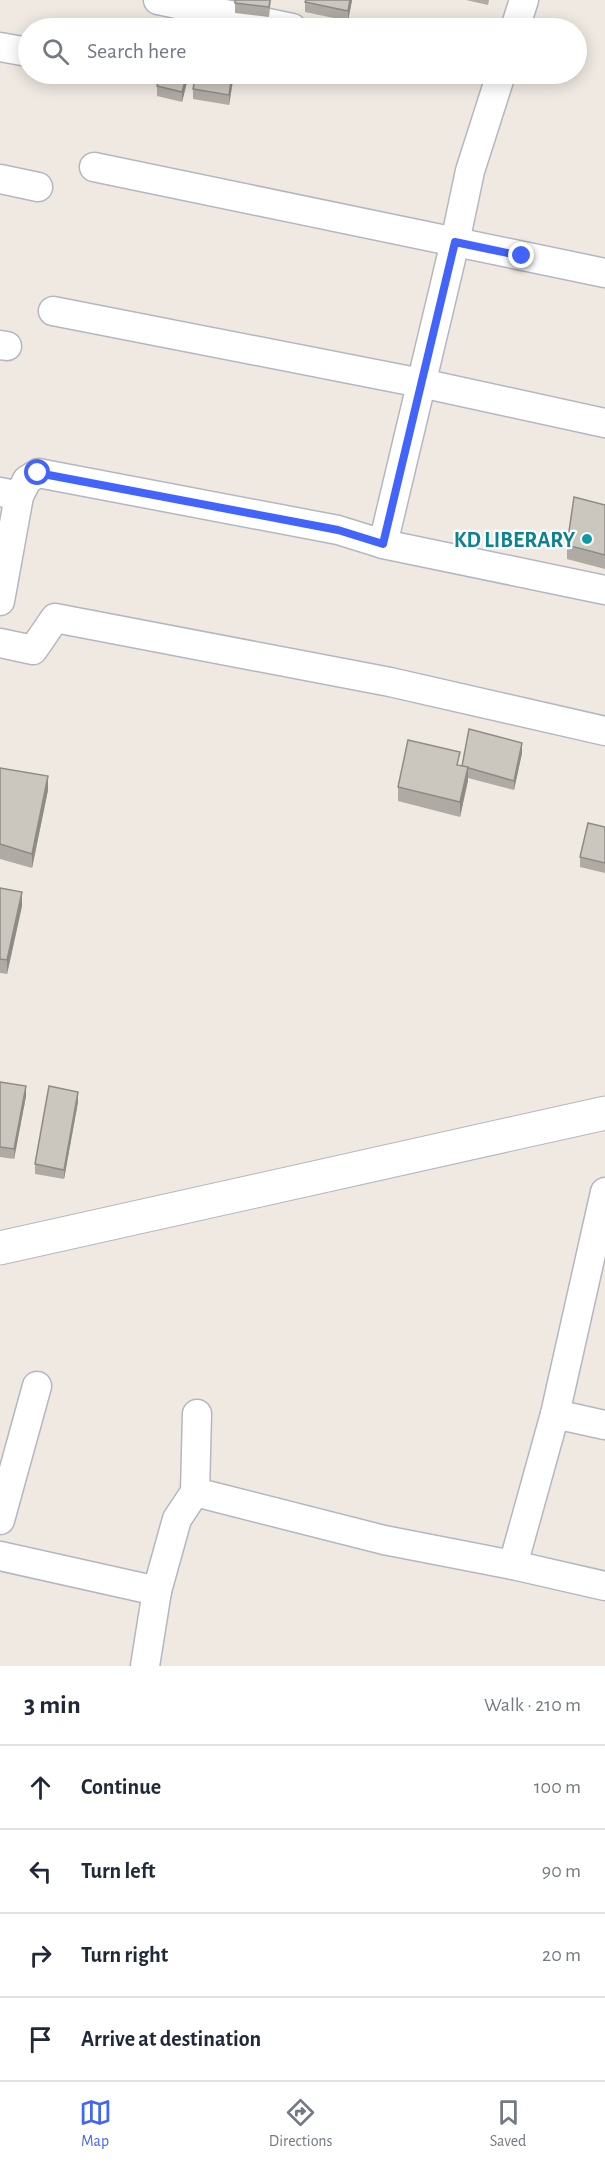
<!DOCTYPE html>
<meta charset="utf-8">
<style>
:root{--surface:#fff;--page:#f6f6f7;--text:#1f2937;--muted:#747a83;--line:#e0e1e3;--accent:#4264fb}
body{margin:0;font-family:"Alegreya Sans",sans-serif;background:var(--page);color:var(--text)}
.stop{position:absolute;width:18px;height:18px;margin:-14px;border:4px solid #4264fb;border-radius:50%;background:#fff}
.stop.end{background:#4264fb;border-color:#fff;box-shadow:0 2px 6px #0008}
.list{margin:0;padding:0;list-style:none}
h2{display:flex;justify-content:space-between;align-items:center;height:78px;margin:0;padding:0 24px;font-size:26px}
h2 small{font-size:20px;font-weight:400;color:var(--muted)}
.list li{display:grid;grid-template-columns:39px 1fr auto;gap:18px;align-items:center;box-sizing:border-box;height:84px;padding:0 24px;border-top:2px solid var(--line)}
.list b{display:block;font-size:22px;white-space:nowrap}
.list em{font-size:20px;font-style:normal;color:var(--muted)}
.icon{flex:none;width:33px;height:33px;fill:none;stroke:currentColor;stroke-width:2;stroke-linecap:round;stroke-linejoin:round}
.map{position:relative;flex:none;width:605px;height:1666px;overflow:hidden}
.search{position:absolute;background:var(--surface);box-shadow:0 3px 15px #0003;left:18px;right:18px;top:18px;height:66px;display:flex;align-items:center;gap:15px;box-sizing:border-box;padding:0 21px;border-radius:33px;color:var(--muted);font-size:22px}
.sheet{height:414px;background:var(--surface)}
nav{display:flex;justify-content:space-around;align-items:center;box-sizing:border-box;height:84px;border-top:2px solid var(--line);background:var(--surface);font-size:16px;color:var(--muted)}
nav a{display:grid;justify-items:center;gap:3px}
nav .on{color:var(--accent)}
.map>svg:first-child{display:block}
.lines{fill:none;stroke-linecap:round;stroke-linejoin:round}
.minor-casing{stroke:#b4b7c1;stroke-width:31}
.tertiary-casing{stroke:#b4b7c1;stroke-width:35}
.minor{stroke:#fff;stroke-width:28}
.tertiary{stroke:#fff;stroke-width:33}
.wall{fill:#afaba4}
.shaded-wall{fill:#8e8b86}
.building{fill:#cbc7bf;stroke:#8e8b86;stroke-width:1.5}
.route{stroke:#4264fb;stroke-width:8}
.culture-dot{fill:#0f9aa8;stroke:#fff;stroke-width:2}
.labels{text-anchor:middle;stroke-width:4.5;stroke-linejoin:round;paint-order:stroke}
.culture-label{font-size:22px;font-weight:bold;fill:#0d838f;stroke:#fff;text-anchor:end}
</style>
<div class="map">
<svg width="605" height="1666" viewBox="0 0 605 1666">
<rect width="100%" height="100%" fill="#efe9e1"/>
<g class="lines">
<defs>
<g id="minor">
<polyline points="158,0 292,28"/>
<polyline points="515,28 524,0"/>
<polyline points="0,47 28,52"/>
<polyline points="94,167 605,273"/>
<polyline points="0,179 38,187"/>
<polyline points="53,311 421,383 605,423"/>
<polyline points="0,345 7,346"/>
<polyline points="0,492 19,496 27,480 38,473 338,530 383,544 605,590"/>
<polyline points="383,544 455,242 470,171 501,74"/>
<polyline points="0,601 19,496"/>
<polyline points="0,643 33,650 55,618 390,682 605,731"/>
<polyline points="605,1192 555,1414 605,1425"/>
<polyline points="197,1414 195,1492 384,1540 513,1565"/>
<polyline points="555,1414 513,1565 605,1586"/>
<polyline points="0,1520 37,1386"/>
<polyline points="0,1556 157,1591 177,1519 195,1492"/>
<polyline points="145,1666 157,1591"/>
</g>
<polyline id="tertiary" points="0,1248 605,1113"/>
</defs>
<use href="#minor" class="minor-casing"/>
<use href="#tertiary" class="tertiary-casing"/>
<use href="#minor" class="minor"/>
<use href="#tertiary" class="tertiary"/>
</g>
<g class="wall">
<polygon points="235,0 271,0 269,17 235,13"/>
<polygon points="352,0 348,21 305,12 305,2"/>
<polygon points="466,0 489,0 488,5"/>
<polygon points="189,74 182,102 157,96 157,86"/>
<polygon points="196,74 234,74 229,105 193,99 193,89"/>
<polygon points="605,505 605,569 567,559 567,545"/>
<polygon points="522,753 514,790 468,778 460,817 398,801 398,787 460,766 462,766"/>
<polygon points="0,768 48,790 32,868 0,859"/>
<polygon points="605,827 605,873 580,867 580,857"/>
<polygon points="0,888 22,906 7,974 0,973"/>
<polygon points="0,1082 26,1096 14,1159 0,1157"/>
<polygon points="78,1102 64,1179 35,1174 35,1164"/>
</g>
<g class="shaded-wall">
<polygon points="350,0 352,0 348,21 348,11"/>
<polygon points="187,74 189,74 182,102 182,92"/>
<polygon points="232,74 234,74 229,105 229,95"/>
<polygon points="522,743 522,753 514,790 514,781"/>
<polygon points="468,767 468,781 460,817 460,802"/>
<polygon points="48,776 48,790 32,868 32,854"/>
<polygon points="22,892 22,906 7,974 7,960"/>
<polygon points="26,1086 26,1096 14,1159 14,1149"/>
<polygon points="78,1092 78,1102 64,1179 64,1170"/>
</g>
<g class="building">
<polygon points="235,0 270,0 269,7 235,3"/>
<polygon points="306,0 350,0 348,11 305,2"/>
<polygon points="160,74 187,74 182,92 157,86"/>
<polygon points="196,74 232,74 229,95 193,89"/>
<polygon points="574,497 605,505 605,555 567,545"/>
<polygon points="469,729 522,743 514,781 462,766"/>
<polygon points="408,740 460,752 457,765 468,767 460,802 398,787"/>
<polygon points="0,768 48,776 32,854 0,844"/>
<polygon points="588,823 605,827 605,863 580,857"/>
<polygon points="0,888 22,892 7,960 0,959"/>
<polygon points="0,1082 26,1086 14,1149 0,1147"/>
<polygon points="49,1086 78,1092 64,1170 35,1164"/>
</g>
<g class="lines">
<polyline class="route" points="38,473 338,530 383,544 455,242 522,256"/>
</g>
<circle class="culture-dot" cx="587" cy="539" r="6"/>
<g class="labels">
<g class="culture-label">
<text x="575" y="547">KD LIBERARY</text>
</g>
</g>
</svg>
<div class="stop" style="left:38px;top:473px"></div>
<div class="stop end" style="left:522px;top:256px"></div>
<div class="search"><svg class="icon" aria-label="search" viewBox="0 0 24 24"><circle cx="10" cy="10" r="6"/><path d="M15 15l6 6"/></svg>Search here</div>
</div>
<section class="sheet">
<h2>3 min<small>Walk · 210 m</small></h2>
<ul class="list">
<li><svg class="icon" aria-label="ahead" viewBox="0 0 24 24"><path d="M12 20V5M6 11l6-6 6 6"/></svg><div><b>Continue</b></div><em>100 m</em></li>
<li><svg class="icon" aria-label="left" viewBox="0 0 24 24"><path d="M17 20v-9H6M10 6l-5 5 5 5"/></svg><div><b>Turn left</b></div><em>90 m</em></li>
<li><svg class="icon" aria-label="right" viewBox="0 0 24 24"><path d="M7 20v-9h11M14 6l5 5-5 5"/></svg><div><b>Turn right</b></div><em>20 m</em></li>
<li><svg class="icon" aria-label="arrive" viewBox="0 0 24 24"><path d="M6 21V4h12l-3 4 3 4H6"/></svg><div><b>Arrive at destination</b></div></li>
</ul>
</section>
<nav>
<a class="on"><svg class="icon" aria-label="map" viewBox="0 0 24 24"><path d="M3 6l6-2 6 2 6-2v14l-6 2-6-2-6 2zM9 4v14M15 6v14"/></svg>Map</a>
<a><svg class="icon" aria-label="directions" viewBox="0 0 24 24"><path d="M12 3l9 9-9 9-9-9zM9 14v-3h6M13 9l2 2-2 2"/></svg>Directions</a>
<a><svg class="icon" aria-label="saved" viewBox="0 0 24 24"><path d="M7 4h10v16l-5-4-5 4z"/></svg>Saved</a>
</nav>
